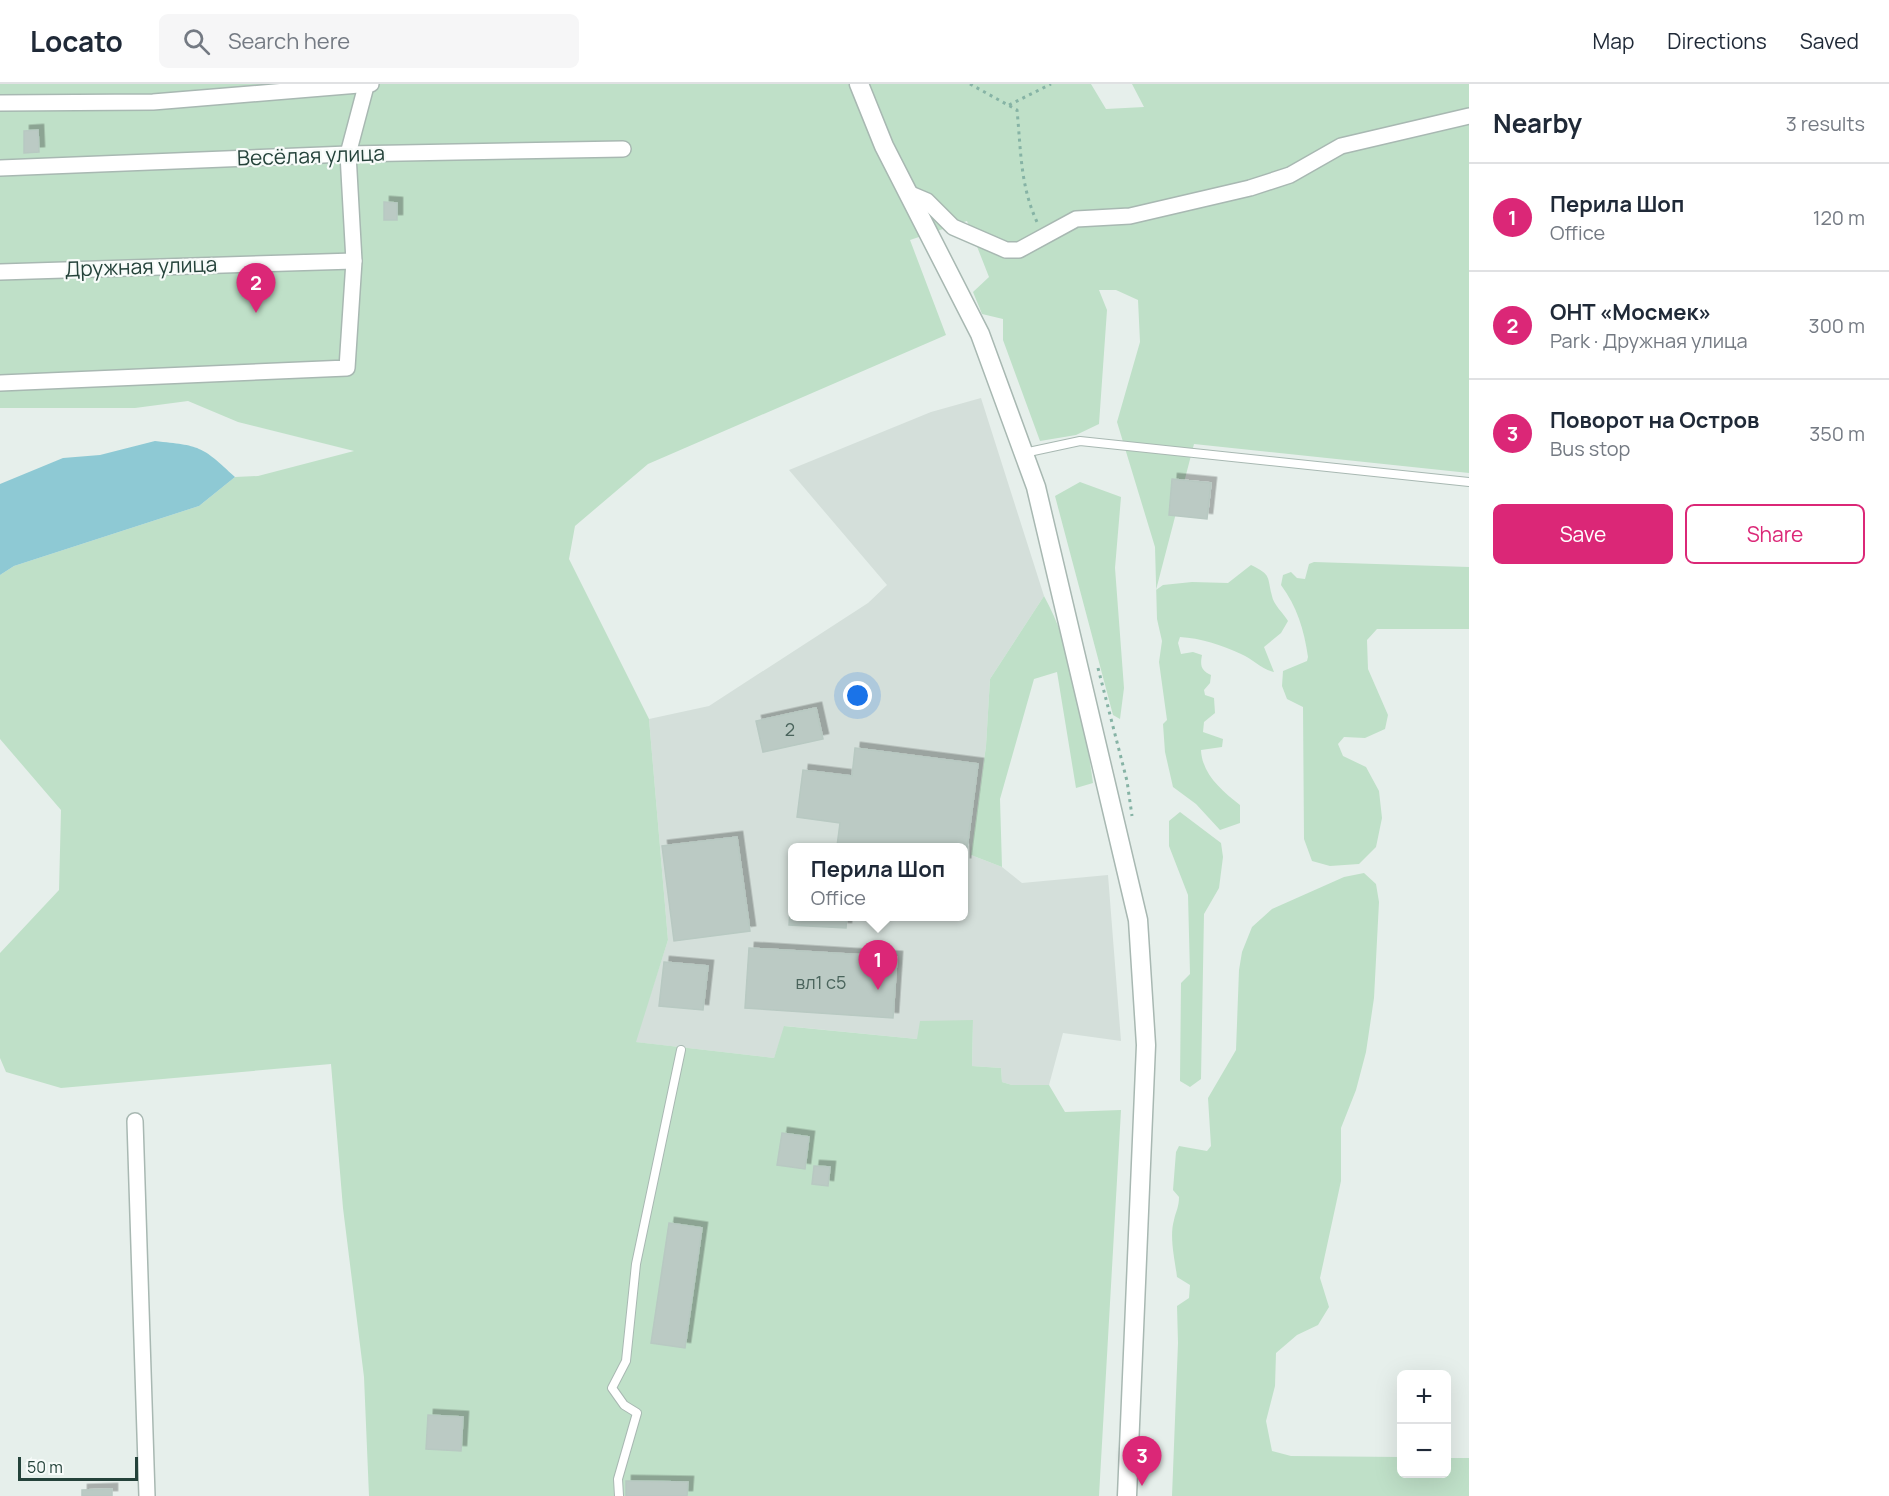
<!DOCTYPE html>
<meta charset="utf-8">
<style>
:root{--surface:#fff;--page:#f6f6f7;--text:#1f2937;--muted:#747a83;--line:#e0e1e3;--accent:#db2777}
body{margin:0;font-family:Manrope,sans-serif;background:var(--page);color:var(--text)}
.controls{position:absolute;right:18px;bottom:18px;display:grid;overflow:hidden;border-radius:9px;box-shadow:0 6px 24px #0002}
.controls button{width:54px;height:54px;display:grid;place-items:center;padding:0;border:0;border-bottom:2px solid var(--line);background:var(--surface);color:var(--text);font:30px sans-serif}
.scale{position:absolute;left:18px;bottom:15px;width:120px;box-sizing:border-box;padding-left:6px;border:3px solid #24423a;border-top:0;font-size:16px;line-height:21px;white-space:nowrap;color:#24423a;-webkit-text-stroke:4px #f7fbf9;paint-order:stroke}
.you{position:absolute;left:858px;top:612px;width:21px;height:21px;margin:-15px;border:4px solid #fff;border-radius:50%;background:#1a73e8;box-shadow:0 0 0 9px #1a73e833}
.badge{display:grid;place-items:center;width:39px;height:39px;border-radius:50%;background:var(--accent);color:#fff;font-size:20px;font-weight:700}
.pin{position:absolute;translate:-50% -50px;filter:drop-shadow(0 2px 3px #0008)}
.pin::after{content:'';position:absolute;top:32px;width:21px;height:18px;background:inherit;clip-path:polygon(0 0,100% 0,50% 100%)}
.popup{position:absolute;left:788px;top:759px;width:180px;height:78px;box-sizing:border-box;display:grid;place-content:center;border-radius:9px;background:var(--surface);filter:drop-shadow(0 2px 4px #0005);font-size:20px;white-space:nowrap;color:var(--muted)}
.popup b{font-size:22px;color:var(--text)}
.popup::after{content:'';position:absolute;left:50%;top:100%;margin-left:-12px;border:12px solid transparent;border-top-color:var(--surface)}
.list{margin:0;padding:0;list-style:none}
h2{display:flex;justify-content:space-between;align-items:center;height:78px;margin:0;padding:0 24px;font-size:26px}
h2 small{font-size:20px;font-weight:400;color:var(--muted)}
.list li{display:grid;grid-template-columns:39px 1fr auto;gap:18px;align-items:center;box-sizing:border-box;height:108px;padding:0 24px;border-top:2px solid var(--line)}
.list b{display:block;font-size:22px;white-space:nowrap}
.list p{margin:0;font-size:20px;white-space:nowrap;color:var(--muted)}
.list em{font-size:20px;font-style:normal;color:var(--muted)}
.actions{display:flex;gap:12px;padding:18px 24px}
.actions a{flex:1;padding:14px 0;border:2px solid var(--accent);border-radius:9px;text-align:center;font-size:21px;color:var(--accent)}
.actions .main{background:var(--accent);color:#fff}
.icon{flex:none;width:33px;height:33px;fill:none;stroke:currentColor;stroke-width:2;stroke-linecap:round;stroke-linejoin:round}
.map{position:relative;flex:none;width:1469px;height:1412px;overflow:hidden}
header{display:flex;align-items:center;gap:36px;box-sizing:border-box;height:84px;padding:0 30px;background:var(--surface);border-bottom:2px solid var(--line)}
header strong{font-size:28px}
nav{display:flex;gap:33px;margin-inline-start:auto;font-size:21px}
.search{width:420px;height:54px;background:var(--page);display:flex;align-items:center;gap:15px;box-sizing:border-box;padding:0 21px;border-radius:9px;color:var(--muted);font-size:22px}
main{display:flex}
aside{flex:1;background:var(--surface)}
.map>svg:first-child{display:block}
.built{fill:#d4dfda;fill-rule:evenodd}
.green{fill:#bfe0c8}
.water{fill:#8ec9d4}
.building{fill:#bbcac4;stroke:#b8c9c2;stroke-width:1.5;filter:url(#shadow)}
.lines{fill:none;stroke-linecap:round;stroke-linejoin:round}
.service-casing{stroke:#a8b8b2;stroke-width:10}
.minor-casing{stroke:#a8b8b2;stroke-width:18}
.tertiary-casing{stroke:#a8b8b2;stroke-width:21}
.path{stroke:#86b3a5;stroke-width:3;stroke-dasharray:3 4.5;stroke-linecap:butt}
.service{stroke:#fff;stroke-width:8}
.minor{stroke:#fff;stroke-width:15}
.tertiary{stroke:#fff;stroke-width:18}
.labels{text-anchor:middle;stroke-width:4.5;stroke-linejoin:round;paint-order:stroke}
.number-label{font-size:18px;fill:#4a645c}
.street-label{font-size:21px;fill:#24423a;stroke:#f7fbf9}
</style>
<header>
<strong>Locato</strong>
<div class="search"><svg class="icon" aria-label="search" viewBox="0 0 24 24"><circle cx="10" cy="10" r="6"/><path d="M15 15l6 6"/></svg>Search here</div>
<nav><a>Map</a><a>Directions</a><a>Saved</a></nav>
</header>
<main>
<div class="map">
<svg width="1469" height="1412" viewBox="0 0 1469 1412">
<defs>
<filter id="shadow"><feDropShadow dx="5.5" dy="-5.5" stdDeviation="0" flood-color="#0004"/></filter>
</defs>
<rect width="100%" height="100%" fill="#e6efeb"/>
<path class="built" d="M 981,314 L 1044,512 L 990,595 L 986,662 L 971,771 L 1002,783 L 1022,799 L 1108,791 L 1121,957 L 1063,949 L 1049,1001 L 1012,1001 L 1002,998 L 1001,984 L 972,982 L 973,937 L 917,955 L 785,942 L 774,974 L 635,958 L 668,856 L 649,635 L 709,622 L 868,519 L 887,501 L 789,386 L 931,328 ZM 792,764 L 964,764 L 964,832 L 792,832 Z"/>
<g class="green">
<path d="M 0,0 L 1091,0 L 1106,25 L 1144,23 L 1132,0 L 1469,0 L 1469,389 L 1194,360 L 1156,506 L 1163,501 L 1192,498 L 1228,499 L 1251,481 C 1272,491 1267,493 1272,512 C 1273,520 1284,530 1288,537 L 1281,549 L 1264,563 L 1274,588 C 1261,585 1253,575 1241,570 C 1222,561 1200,554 1180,553 L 1178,559 L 1181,570 L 1193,568 L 1202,571 C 1200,582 1201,586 1211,591 L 1210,599 L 1204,606 L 1205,611 L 1214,614 L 1215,629 L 1204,638 L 1203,648 L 1223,655 L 1222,663 L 1201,666 C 1202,690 1222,707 1240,721 L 1240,739 L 1220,746 L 1196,720 L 1173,703 L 1165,668 L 1163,640 L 1167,636 L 1159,578 L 1162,557 L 1157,535 L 1155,463 L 1117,338 L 1140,258 L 1138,216 L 1116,206 L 1099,206 L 1107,226 L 1099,340 L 1076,351 L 1040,357 L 1003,256 L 1003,235 L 982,230 L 973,208 L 989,193 L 967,137 L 910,156 L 946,251 L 648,380 L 575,442 L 569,475 L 649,635 L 668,856 L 636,958 L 774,974 L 784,942 L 917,955 L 920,937 L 973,936 L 972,982 L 1001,984 L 1002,998 L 1012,1001 L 1049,1001 L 1065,1028 L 1121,1026 L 1099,1412 L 369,1412 L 364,1293 L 343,1124 L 331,980 L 61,1004 L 6,988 L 0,974 L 0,869 L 59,806 L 61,726 L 0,655 L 0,491 L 14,482 L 199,422 L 235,393 L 258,392 L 354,367 L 238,338 L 188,317 L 135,324 L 0,324 Z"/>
<polygon points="1080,398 1121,413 1115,484 1124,604 1120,635 1113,631 1055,412"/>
<path d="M 1314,478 L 1469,483 L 1469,545 L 1377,545 L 1367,556 L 1368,585 L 1388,631 L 1385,645 L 1365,654 L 1344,653 L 1338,660 L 1343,672 L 1366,683 L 1379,707 L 1382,734 L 1376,763 L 1359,780 L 1330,782 L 1312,777 L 1304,755 L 1303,623 L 1287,615 L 1282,602 L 1283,587 L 1307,577 L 1308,573 C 1304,545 1297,523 1281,501 L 1283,491 L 1291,488 L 1297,494 L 1305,495 L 1309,480 Z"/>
<path d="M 1044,512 C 1075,569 1084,636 1093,699 L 1076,704 L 1057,588 L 1034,595 L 1000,715 L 1002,783 L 971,771 L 986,662 L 990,595 Z"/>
<polygon points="1180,728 1221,759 1223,773 1219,804 1204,830 1201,995 1190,1003 1180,997 1181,899 1190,890 1188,811 1169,762 1169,737"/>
<path d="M 1364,789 L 1376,800 L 1379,818 L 1374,914 L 1366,968 L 1356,1006 L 1341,1044 L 1341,1097 L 1320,1194 L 1329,1223 L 1318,1241 L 1297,1251 L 1276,1269 L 1275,1302 L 1266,1337 L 1272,1367 L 1291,1372 L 1401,1373 L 1402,1390 L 1446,1390 L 1447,1374 L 1469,1374 L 1469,1412 L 1172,1412 L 1178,1259 L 1177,1222 L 1189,1214 L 1190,1201 L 1177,1193 C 1175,1176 1169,1153 1174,1136 C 1176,1127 1179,1123 1179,1113 L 1173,1106 L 1176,1068 L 1179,1062 L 1207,1067 L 1211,1062 L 1208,1014 L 1236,966 L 1239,886 L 1242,868 L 1252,843 L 1272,825 L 1344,793 Z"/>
</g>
<path class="water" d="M 155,357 C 200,362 201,361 235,393 L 199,422 L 14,482 L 0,491 L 0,400 L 63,374 L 100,371 Z"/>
<g class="building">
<polygon points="38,46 39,68 24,69 24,47"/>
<polygon points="384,118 397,119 397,136 384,136"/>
<polygon points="1172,395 1211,399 1207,435 1169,431"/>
<polygon points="816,624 823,655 763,668 756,637"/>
<polygon points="855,664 978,680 965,780 964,764 837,762 840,739 797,733 803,686 852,692"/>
<polygon points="737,753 750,847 674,857 662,762"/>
<polygon points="792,795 792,832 847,832 846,844 789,841"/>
<polygon points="749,864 897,873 893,934 745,924"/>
<polygon points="664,878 708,882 703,926 659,922"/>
<polygon points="782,1049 809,1053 805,1085 777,1081"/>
<polygon points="814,1082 830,1083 828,1102 812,1100"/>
<polygon points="669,1139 702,1144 685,1264 651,1259"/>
<polygon points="428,1331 463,1333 461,1367 426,1365"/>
<polygon points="626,1397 688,1398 687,1412 626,1412"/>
<polygon points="112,1405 112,1412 82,1412 82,1406"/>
</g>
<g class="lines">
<defs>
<g id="service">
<polyline points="1024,369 1080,357 1469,398"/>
<polyline points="619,1412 618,1395 637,1329 624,1321 612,1304 626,1277 636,1180 681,966"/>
</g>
<g id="minor">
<polyline points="0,19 153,18 371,0"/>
<polyline points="0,84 348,70 623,65"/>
<polyline points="908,109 927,117 953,143 1006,166 1019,166 1076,135 1130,132 1250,104 1290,91 1341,62 1469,32"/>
<polyline points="0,188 354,177"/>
<polyline points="0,299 347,284 354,177 348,70 366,2"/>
<polyline points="135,1037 147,1412"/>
</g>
<polyline id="tertiary" points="859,0 884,62 980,250 1036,403 1138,836 1146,961 1127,1412"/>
</defs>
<use href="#service" class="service-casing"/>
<use href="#minor" class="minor-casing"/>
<use href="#tertiary" class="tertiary-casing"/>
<g class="path">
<path d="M 970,0 L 1017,26 C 1021,66 1020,103 1038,140"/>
<polyline points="1009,21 1051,0"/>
<polyline points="1098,584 1127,697 1132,732"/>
</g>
<use href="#service" class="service"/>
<use href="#minor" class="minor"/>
<use href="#tertiary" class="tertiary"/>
</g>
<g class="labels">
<g class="number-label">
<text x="790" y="652">2</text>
<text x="821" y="905">вл1 с5</text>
</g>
<g class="street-label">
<text transform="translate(311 72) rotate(-2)" y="7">Весёлая улица</text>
<text transform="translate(141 183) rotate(-2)" y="7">Дружная улица</text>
</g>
</g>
</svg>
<div class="controls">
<button>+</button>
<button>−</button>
</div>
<div class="scale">50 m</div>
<div class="you"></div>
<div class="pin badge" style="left:878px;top:906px">1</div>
<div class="popup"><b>Перила Шоп</b>Office</div>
<div class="pin badge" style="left:256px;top:229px">2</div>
<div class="pin badge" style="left:1142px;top:1402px">3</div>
</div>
<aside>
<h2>Nearby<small>3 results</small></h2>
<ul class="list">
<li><span class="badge">1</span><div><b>Перила Шоп</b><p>Office</p></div><em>120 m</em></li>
<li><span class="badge">2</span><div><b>ОНТ «Мосмек»</b><p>Park · Дружная улица</p></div><em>300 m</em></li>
<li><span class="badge">3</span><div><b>Поворот на Остров</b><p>Bus stop</p></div><em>350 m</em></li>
</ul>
<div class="actions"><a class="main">Save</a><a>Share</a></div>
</aside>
</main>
